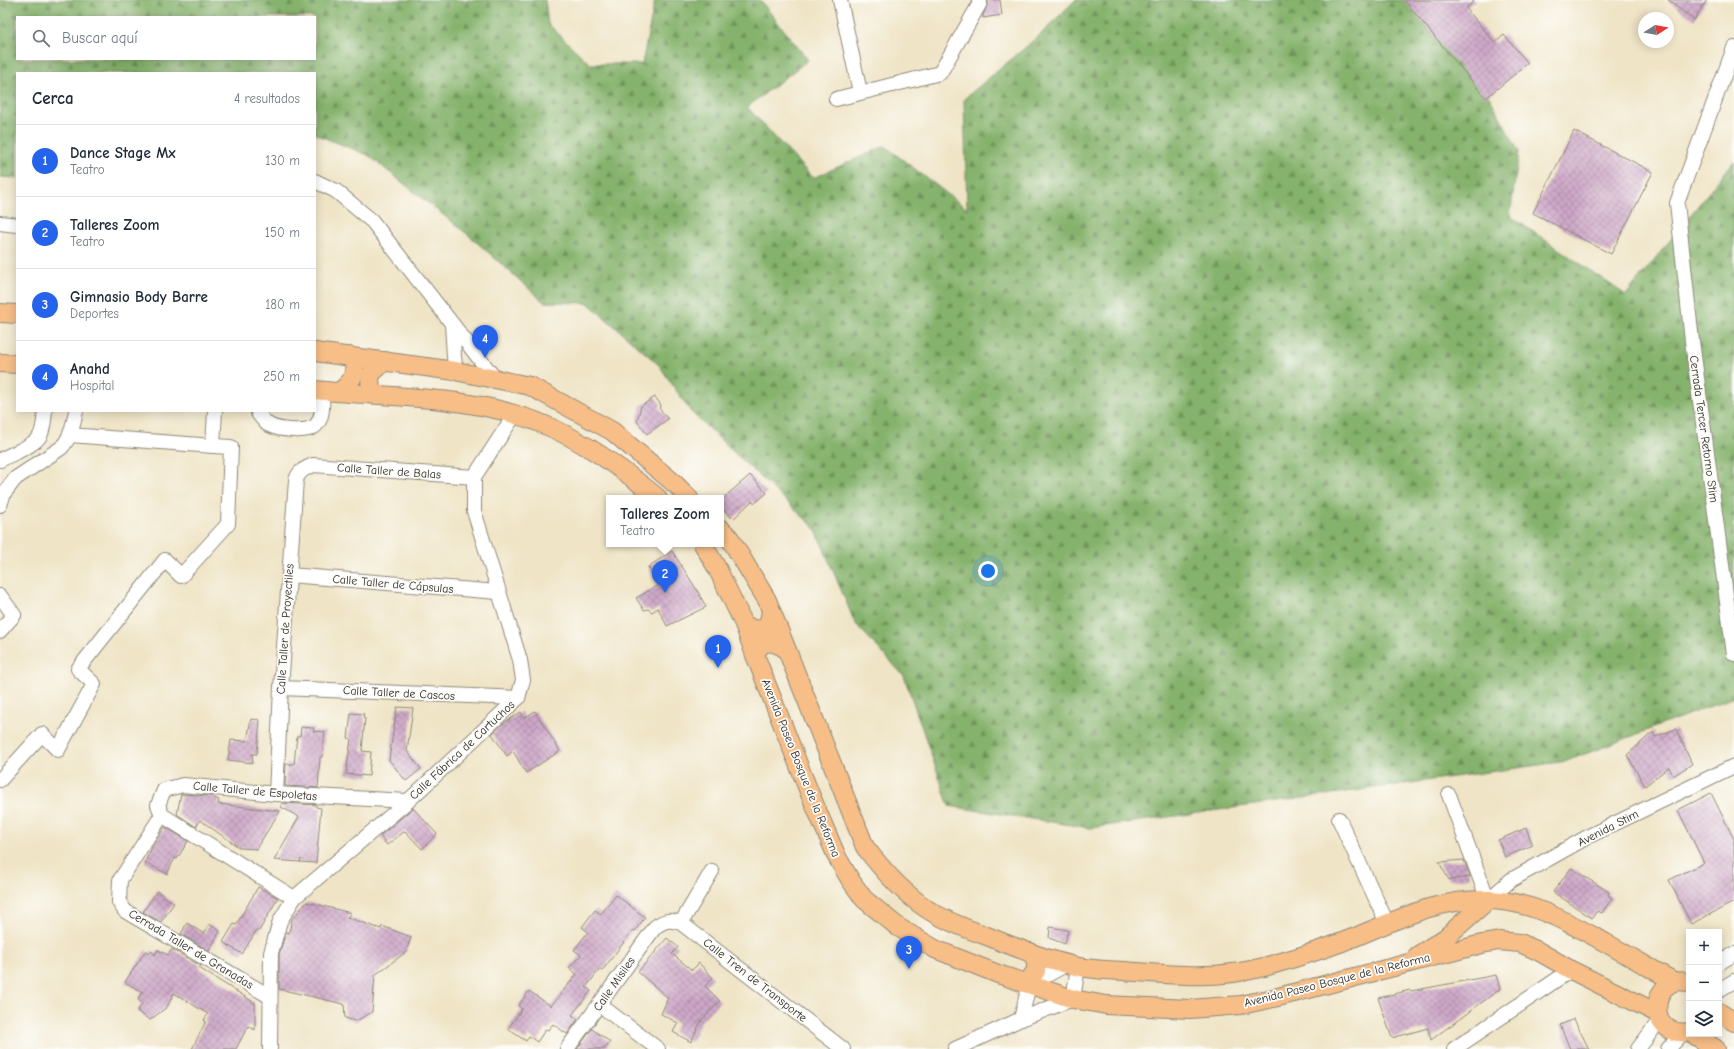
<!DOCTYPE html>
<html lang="es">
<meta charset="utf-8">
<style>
:root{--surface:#fff;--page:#f2f2f3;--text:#1f2937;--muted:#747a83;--line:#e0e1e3;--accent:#2563eb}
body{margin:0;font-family:"Comic Neue",sans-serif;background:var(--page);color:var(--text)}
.controls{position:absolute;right:12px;bottom:12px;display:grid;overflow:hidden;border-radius:0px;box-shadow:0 2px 10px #0003}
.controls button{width:36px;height:36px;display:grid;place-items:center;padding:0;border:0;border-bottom:1px solid var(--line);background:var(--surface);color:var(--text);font:20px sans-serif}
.compass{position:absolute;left:1638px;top:12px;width:36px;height:36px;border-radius:50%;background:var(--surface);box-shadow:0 2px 10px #0003;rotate:79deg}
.you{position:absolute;left:988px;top:571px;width:14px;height:14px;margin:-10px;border:3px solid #fff;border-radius:50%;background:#1a73e8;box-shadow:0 0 0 6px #1a73e833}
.badge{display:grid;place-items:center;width:26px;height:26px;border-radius:50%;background:var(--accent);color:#fff;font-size:13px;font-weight:700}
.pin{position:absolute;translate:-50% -33px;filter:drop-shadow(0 1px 2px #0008)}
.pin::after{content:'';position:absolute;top:21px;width:14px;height:12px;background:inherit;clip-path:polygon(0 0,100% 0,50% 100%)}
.popup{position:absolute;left:606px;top:495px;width:118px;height:52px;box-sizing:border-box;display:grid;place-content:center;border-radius:0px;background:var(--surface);filter:drop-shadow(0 1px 3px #0005);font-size:13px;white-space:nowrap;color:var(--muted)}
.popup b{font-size:15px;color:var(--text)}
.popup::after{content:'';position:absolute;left:50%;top:100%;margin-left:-8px;border:8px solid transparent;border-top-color:var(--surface)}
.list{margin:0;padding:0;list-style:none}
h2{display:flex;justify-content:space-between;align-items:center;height:52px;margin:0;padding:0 16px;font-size:17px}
h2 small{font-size:13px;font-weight:400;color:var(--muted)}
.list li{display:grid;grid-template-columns:26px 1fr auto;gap:12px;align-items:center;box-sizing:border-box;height:72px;padding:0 16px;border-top:1px solid var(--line)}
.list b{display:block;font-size:15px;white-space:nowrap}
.list p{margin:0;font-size:13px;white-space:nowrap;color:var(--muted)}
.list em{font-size:13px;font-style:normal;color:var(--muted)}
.icon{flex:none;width:22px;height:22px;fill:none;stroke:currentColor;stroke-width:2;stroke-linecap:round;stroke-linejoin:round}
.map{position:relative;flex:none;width:1734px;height:1049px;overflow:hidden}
.search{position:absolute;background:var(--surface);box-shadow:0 2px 10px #0003;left:16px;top:16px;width:300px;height:44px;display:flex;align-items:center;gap:10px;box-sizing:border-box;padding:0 14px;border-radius:0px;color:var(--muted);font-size:15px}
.panel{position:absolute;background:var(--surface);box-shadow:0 2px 10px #0003;left:16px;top:72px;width:300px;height:340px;border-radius:0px}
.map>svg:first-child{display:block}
.forest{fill:url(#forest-firs);stroke:#586e4c;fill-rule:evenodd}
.building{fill:url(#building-cross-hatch)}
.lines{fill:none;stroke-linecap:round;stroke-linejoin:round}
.minor-casing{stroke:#8d8878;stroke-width:16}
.major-casing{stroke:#8d8878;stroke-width:20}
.minor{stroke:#fff;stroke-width:14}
.major{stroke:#f7be87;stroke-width:18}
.labels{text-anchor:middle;stroke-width:3.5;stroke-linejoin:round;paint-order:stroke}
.street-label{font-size:12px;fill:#2b2b2b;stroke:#fdfcf7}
</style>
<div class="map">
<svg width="1734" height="1049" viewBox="0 0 1734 1049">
<defs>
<pattern id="forest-firs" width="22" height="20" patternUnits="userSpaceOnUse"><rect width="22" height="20" fill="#85b26c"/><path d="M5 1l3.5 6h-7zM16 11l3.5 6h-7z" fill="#6d9159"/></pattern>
<pattern id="building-cross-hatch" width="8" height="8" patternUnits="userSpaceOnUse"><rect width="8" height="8" fill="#cda7c8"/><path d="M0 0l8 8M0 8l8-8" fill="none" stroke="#a788a3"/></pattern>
</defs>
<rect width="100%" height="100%" fill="#fdfcf7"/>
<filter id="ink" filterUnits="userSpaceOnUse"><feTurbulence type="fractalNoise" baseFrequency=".025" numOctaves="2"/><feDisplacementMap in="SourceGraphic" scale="8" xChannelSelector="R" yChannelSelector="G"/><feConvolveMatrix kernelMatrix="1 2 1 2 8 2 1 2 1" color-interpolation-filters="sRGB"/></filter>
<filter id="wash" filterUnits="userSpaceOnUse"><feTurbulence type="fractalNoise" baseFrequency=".012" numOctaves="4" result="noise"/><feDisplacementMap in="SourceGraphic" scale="16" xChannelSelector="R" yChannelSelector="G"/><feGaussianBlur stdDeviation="0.9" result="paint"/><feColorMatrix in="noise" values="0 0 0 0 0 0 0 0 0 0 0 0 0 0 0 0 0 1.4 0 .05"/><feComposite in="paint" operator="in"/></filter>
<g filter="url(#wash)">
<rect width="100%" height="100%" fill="#efe4c6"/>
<path class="forest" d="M 0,0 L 545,0 L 548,24 L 590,64 L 642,64 L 655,0 L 760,0 L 808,60 L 747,107 L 813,178 L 885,146 L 967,209 L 964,99 L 1040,35 L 1075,0 L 1430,0 L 1449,21 L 1519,152 L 1510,216 L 1626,295 L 1734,161 L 1734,697 L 1567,761 L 1090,828 L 949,806 L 904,676 L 855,623 L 815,528 L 691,412 L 659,365 L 588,303 L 544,302 L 471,237 L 368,155 L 315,134 L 315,73 L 17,73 L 17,178 L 0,177 ZM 17,17 L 315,17 L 315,59 L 17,59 Z"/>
<g id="blocks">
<g class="building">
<polygon points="988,0 1000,0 1002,15 983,18 983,15 988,4"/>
<polygon points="1404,0 1475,0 1466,8 1495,43 1504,35 1528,63 1486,98"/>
<polygon points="1668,0 1707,0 1694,20"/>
<polygon points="1574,131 1653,172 1611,254 1533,213"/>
<polygon points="655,397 661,405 659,408 668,419 647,434 637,421 641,406"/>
<polygon points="750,475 767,493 755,503 752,501 733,519 721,507 721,500"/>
<polygon points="672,551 697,590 706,607 667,626 658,608 652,612 648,609 644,610 636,598 659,585 648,567"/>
<polygon points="397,707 413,708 407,751 421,769 406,781 389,760"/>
<polygon points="535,711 560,751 526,773 513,751 507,756 492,734 504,723 521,712 524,718"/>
<polygon points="351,713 364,714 363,717 365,718 362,751 371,752 369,776 346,774 351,739 348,738"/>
<polygon points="251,719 260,720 257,754 252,754 253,763 228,760 231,740 247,741"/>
<polygon points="301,727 314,728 313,731 325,732 322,757 320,757 318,788 285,786 286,764 294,764 297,736 300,736"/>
<polygon points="1676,729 1692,764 1673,776 1669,767 1645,786 1627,755 1653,732 1655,737"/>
<polygon points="1711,793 1734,839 1734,902 1691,924 1669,880 1704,863 1678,810"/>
<polygon points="181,794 210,796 219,800 218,804 280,811 256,849 240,848 200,820 196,827 177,814"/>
<polygon points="282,803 316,805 316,807 321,808 316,863 300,862 301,859 300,862 274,860 299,817 281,807"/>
<polygon points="413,808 437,834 422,849 405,831 387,845 380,836"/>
<polygon points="165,827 188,841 177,859 175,858 167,874 145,862 153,845"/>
<polygon points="1526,828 1533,845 1505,857 1498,840"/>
<polygon points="1464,860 1470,877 1449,880 1439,862"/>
<polygon points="1571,868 1609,892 1608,895 1612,898 1602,913 1597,911 1592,918 1553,892"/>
<polygon points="258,887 278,898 259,931 256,931 242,954 223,942 234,924 236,925"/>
<polygon points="157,891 174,903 161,922 143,912"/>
<polygon points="616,895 645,917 635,931 633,930 602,971 600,969 586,987 591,991 572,1015 578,1019 567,1034 553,1024 548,1030 546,1029 537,1042 529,1036 526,1041 508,1029 522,1009 518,1006 529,991 551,1006 577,974 569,968 581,955 574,950 588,932 582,927 595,910 601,914"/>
<polygon points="307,902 351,913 347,917 381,929 382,926 411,937 406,952 375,975 372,1012 356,1021 345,1018 344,1004 279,989 279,954 286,932 289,933 292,919"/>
<polygon points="187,923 204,934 209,924 220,931 209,951 181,934"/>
<polygon points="1050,927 1068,930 1065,944 1049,938"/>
<polygon points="667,938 678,947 672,954 692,970 699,963 713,978 705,986 720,1001 701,1021 691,1042 673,1032 678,1023 661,1014 668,998 638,972"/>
<polygon points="172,949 201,966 199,968 255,1003 255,1030 248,1026 236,1049 192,1049 206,1021 204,1020 208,1014 174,993 167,1007 150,1020 137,1011 142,1004 138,999 142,992 125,982 146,950 148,954 152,951 155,955 158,950 168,955"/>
<polygon points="1496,975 1500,989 1431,1040 1428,1028 1392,1038 1378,998 1410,990 1411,991"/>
<polygon points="1574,1019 1589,1049 1570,1049 1560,1025"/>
<polygon points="592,1029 610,1042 605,1049 577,1049"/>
</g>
</g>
</g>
<g filter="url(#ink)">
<use href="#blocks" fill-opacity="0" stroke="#8d8878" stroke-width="1"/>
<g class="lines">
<defs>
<g id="minor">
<polyline points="840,0 860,92"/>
<polyline points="1734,48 1677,203 1692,341 1734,654"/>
<polyline points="836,99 940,73 980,3 979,0"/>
<polyline points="315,181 336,191 372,221 496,380"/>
<polyline points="0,223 17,225"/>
<polyline points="452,324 455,371"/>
<path d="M 258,411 L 258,413 C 261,417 265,423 269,425 C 278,430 311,434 317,424 C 324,415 322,401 322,390"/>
<polyline points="70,435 213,446 215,411"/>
<path d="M 0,460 C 11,454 34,446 40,436 C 44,428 44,419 45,411"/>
<path d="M 0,505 L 4,493 L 16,478 L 61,448 C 71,438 73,425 76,411"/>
<polyline points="289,575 498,592"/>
<polyline points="0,596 14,615 0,631"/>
<polyline points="281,688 518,698"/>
<polyline points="0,780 42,734 58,750 94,684 78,669 165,560 181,576 228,524 231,447 213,446"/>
<path d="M 276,794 L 281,688 L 296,480 C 299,471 304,469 313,465 L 474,477"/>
<polyline points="1449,795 1488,900 1511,880 1591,835 1734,766"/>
<polyline points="162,815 120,880 119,902 125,911 269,996"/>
<polyline points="1339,819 1387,923"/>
<polyline points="294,898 162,815 158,805 164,790 183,785 276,794 408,801"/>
<polyline points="681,923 712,871"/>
<polyline points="1719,963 1734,954"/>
<polyline points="1719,990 1734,981"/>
<polyline points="600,1005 658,1049"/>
<polyline points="1021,1019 1029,985 1067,964"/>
<polyline points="270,1049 271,953 280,921 294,898 408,801 518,698 523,680 520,660 474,511 474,477 515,414"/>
<path d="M 567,1049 L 655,927 C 665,920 670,919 681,923 L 843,1049"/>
<polyline points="955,1049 1021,1019 1073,999 1078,967"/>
<polyline points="1454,1049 1571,970"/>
<polyline points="1638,1049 1660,1020"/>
<polyline points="1668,1049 1683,1033"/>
</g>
<g id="major">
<polyline points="0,313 17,314"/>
<polyline points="315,352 455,371 530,386 612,431 675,484 689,498"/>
<polyline points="0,363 17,364"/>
<path d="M 315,390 C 381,397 450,395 514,414 C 568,429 615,463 658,498"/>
<path d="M 340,391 C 351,383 356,375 354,362 L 349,356"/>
<polyline points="371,394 370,375 385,361"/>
<path d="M 721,529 L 729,537 L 767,600 L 865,847 C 883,871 902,892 927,909 C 945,921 967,929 987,936 C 1016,948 1045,959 1075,966 C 1091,970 1108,970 1124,971 C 1174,975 1214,980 1264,967 C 1296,958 1329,948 1360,935 C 1404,917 1438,899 1487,900 C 1531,900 1569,923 1606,943 C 1629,956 1652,969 1675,982"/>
<polyline points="703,544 718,570 744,624 755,655 810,794 837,857 851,881 864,899 898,927 935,949 998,974 1073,999 1106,1005 1190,1009 1241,1005 1278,997 1482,944 1499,941 1520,943 1538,951 1571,970 1657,1013"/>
<path d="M 744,624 C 753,630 759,632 768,626 L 771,611"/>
<path d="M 755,655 C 762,638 772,641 785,648"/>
<polyline points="1417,956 1445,938 1488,900"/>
<polyline points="1023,983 1029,980 1036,971 1036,960 1030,952"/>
<path d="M 1689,983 C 1652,970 1642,1038 1689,1032"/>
<polyline points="1719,1012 1734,1022"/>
<polyline points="1693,1034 1716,1049"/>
</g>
</defs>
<use href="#minor" class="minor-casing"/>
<use href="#major" class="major-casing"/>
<use href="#minor" class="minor"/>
<use href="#major" class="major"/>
</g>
</g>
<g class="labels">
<g class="street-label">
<text transform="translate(1704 429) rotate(82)" y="4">Cerrada Tercer Retorno Stim</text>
<text transform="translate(389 471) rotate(4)" y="4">Calle Taller de Balas</text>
<text transform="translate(393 584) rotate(5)" y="4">Calle Taller de Cápsulas</text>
<text transform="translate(285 629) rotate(-86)" y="4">Calle Taller de Proyectiles</text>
<text transform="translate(399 693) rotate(3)" y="4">Calle Taller de Cascos</text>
<text transform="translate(462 750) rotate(-43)" y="4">Calle Fábrica de Cartuchos</text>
<text transform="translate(801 768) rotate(68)" y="4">Avenida Paseo Bosque de la Reforma</text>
<text transform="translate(255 791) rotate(5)" y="4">Calle Taller de Espoletas</text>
<text transform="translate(1608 828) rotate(-27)" y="4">Avenida Stim</text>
<text transform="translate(191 949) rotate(31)" y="4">Cerrada Taller de Granadas</text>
<text transform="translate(755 980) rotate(38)" y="4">Calle Tren de Transporte</text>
<text transform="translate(1337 980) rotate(-14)" y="4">Avenida Paseo Bosque de la Reforma</text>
<text transform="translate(614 984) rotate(-55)" y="4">Calle Misiles</text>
</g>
</g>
</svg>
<div class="controls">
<button>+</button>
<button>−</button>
<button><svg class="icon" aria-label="layers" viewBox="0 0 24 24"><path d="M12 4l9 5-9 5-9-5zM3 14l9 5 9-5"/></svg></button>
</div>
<svg class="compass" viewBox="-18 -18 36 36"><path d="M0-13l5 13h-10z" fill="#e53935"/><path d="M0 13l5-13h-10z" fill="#747a83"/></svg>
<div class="you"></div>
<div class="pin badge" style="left:718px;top:668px">1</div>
<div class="pin badge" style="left:665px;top:593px">2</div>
<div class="popup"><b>Talleres Zoom</b>Teatro</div>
<div class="pin badge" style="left:909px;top:969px">3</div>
<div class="pin badge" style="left:485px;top:358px">4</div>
<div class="search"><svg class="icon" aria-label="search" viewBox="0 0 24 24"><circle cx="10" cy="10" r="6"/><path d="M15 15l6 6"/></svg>Buscar aquí</div>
<section class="panel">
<h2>Cerca<small>4 resultados</small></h2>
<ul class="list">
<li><span class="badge">1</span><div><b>Dance Stage Mx</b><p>Teatro</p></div><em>130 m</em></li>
<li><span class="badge">2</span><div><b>Talleres Zoom</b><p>Teatro</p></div><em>150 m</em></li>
<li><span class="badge">3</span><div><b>Gimnasio Body Barre</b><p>Deportes</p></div><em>180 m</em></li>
<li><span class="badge">4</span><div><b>Anahd</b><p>Hospital</p></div><em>250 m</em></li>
</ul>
</section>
</div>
